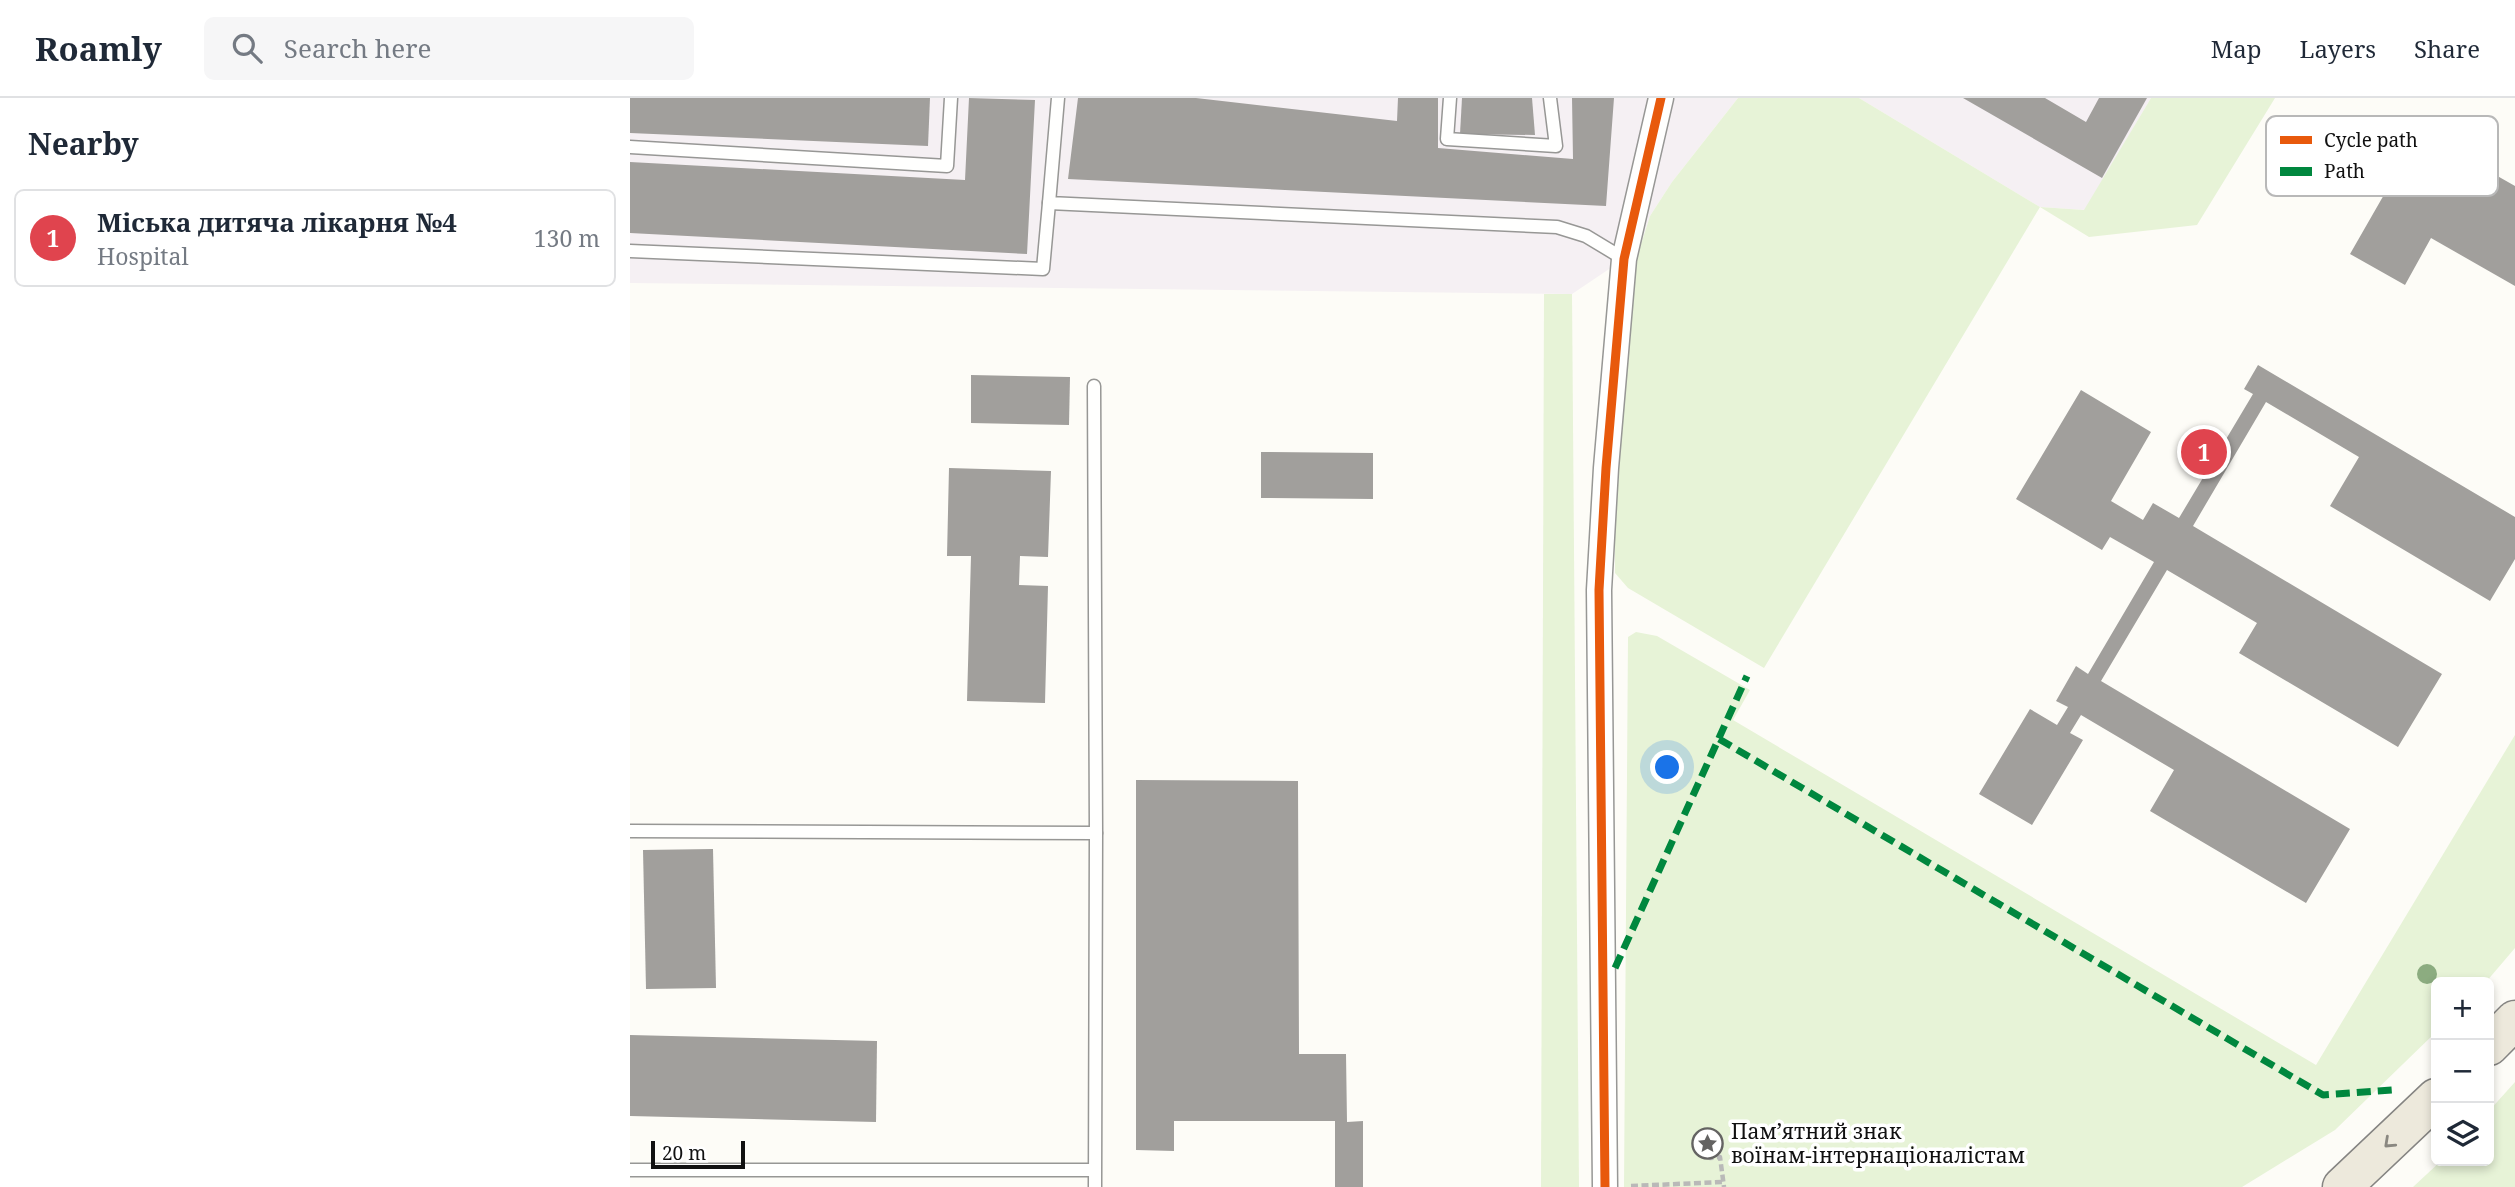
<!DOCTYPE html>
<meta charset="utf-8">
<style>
:root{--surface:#fff;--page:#f6f6f7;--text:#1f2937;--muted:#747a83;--line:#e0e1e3;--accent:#646362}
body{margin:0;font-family:"Noto Serif",serif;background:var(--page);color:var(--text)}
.controls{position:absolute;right:21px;bottom:21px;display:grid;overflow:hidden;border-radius:10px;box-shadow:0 4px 10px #0003}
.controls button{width:63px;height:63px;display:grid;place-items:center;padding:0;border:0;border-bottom:2px solid var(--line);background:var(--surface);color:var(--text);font:35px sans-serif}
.scale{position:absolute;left:21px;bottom:18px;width:94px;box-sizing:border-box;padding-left:7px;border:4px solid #111;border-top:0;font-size:19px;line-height:24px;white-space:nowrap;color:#111;-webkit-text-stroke:5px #fff;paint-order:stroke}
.you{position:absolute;left:1038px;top:670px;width:24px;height:24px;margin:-18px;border:5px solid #fff;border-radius:50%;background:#1a73e8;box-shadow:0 0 0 10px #1a73e833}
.badge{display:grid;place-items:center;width:46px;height:46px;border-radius:50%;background:var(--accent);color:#fff;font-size:23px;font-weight:700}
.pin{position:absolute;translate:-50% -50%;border:4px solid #fff;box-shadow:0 2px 7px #0006}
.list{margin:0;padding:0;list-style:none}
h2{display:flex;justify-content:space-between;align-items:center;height:91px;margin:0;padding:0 28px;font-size:30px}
h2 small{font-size:23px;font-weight:400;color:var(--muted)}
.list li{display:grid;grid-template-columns:46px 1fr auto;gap:21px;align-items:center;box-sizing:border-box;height:98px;margin:0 14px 14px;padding:0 14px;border:2px solid var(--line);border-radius:10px}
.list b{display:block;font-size:26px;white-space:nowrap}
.list p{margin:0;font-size:23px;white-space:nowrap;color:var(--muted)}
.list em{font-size:23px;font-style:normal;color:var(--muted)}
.icon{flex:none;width:38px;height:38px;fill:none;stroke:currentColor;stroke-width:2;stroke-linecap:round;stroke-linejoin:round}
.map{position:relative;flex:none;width:1885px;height:1089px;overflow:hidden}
header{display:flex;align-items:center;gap:42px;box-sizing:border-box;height:98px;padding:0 35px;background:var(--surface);border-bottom:2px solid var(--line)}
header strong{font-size:33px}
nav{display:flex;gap:38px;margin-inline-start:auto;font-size:24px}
.search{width:490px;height:63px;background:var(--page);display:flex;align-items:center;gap:18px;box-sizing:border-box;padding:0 24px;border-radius:10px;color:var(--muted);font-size:26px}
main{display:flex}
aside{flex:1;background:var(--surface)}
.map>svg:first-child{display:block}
.industrial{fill:#f5f0f3}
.green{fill:#e7f3d7}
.building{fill:#a19f9c}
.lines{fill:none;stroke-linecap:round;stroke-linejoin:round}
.lane-casing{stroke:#979795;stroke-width:15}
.street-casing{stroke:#979795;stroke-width:27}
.primary-casing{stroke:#858482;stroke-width:41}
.path{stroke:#b9b9b8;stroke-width:4.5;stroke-dasharray:7 3.5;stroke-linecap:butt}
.lane{stroke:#fffffe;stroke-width:12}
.street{stroke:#fffffe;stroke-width:24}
.primary{stroke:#ede9dc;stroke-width:38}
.quiet{stroke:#00873e;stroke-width:7;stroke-dasharray:14 7;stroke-linecap:butt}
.cycleway-casing{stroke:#fff;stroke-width:13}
.cycleway{stroke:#e8590c;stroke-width:9}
.tree{fill:#8cac80}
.oneway{stroke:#8a8881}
.labels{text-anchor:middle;stroke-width:7;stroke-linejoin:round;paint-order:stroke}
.poi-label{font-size:21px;fill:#111;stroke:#fff;text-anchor:start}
.key{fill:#fff;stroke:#b8b8b8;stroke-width:2}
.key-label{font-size:19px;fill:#111}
</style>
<header>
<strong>Roamly</strong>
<div class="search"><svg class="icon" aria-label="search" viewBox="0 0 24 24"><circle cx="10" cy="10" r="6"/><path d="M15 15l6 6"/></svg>Search here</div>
<nav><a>Map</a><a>Layers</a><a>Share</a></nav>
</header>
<main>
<aside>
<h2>Nearby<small></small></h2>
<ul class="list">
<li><span class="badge" style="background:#e0444e">1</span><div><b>Міська дитяча лікарня №4</b><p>Hospital</p></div><em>130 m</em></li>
</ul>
</aside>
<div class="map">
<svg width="1885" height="1089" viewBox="0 0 1885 1089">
<rect width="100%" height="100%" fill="#fdfcf7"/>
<g class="industrial">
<polygon points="0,0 1108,0 1042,84 1020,118 1006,162 994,161 942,196 0,185"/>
<polygon points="1229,0 1521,0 1455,112 1410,109"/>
</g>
<g class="green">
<polygon points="1108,0 1229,0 1410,109 1454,112 1521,0 1645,0 1567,127 1459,139 1410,109 1134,570 998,490 985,475 985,371 1006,162 1020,118 1042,84"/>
<polygon points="914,196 942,196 949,1089 911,1089"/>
<polygon points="1006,534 1027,538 1120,592 1103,622 1686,967 1885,637 1885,850 1856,884 1806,884 1806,934 1705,1032 1612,1089 994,1089 998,539"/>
<polygon points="1885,984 1885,1089 1783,1089 1811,1063 1859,1063 1859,1013"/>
</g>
<g class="building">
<polygon points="0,0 300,0 298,48 0,35"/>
<polygon points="339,0 405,2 397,156 0,135 0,64 335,82"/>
<polygon points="448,0 566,0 767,23 768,0 808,0 808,50 943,61 942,0 984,0 976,108 438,81"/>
<polygon points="832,0 902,0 905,37 830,36"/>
<polygon points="1333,0 1415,0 1456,24 1469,0 1517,0 1472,80"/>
<polygon points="1790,34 1885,88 1885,188 1801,140 1775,187 1720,156"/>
<polygon points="1628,267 1885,419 1885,461 1860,503 1700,408 1729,359 1636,304 1563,428 1812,576 1768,649 1609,555 1627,525 1537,472 1471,583 1720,731 1676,805 1520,713 1544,672 1451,617 1440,635 1453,642 1402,727 1349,696 1400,611 1427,627 1438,609 1426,603 1446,568 1458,576 1524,464 1480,439 1472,452 1386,401 1451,292 1521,334 1481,403 1513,422 1523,405 1549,420 1623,296 1614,291"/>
<polygon points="341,277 440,279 439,327 341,325"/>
<polygon points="631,354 743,355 743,401 631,400"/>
<polygon points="319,370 421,373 418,459 390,458 389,487 418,488 415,605 337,603 341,458 317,458"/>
<polygon points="506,682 668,683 669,956 716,956 717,1024 733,1023 733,1089 705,1089 705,1023 544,1023 544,1053 506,1052"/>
<polygon points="83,751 86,890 16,891 13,752"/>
<polygon points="0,937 247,943 246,1024 0,1018"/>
</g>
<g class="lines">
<defs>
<g id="lane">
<polyline points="428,0 419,105 927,129 956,138 994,161"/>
<polyline points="820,0 817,41 926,48 920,0"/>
<polyline points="0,49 317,68 321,0"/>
<polyline points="0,153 413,171 419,105"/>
<polyline points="464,288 466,735"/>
<polyline points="0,733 466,735 465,1089"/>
<polyline points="0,1072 464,1072"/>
</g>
<polyline id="street" points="975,1089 969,492 976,370 994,161 1031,0"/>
<g id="primary">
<polyline points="1859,948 1885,922"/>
<polyline points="1712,1089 1806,1000"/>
</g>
</defs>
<use href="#lane" class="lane-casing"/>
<use href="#street" class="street-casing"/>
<use href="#primary" class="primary-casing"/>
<g class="path">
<polyline points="1078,1046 1080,1060 1090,1059 1094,1089"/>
<polyline points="1001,1088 1093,1084"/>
</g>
<use href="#lane" class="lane"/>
<use href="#street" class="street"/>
<use href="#primary" class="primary"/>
<g class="quiet">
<polyline points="1089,641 1693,997 1762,992"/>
<polyline points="985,870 1117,578"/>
</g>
<defs>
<polyline id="cycleway" points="975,1089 969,492 976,370 994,161 1031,0"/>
</defs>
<use href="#cycleway" class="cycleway-casing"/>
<use href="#cycleway" class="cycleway"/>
</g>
<circle class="tree" cx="1797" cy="876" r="10"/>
<defs><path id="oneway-chevron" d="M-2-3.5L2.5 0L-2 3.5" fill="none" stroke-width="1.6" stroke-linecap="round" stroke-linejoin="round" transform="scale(1.75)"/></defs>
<use class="oneway" href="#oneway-chevron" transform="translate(1759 1045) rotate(137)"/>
<defs>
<symbol id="sight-ring" viewBox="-11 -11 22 22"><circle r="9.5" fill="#fff" stroke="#646362" stroke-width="1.5"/><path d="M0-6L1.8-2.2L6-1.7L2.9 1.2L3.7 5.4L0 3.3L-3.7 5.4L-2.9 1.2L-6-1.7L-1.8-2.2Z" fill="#646362"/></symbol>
</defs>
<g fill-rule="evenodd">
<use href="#sight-ring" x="1060" y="1028" width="35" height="35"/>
</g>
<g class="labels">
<g class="poi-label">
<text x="1101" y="1041">Пам’ятний знак<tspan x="1101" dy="24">воїнам-інтернаціоналістам</tspan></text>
</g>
</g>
<rect x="1636" y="18" width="232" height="80" rx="10" class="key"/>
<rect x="1650" y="38" width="32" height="8" fill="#e8590c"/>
<rect x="1650" y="69" width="32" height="9" fill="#00873e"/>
<g class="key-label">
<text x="1694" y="49">Cycle path</text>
<text x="1694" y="80">Path</text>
</g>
</svg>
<div class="controls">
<button>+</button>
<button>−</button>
<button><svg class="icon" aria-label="layers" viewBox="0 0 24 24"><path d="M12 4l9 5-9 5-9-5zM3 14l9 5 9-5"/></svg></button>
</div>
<div class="scale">20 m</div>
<div class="you"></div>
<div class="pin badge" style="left:1574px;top:354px;background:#e0444e">1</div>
</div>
</main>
